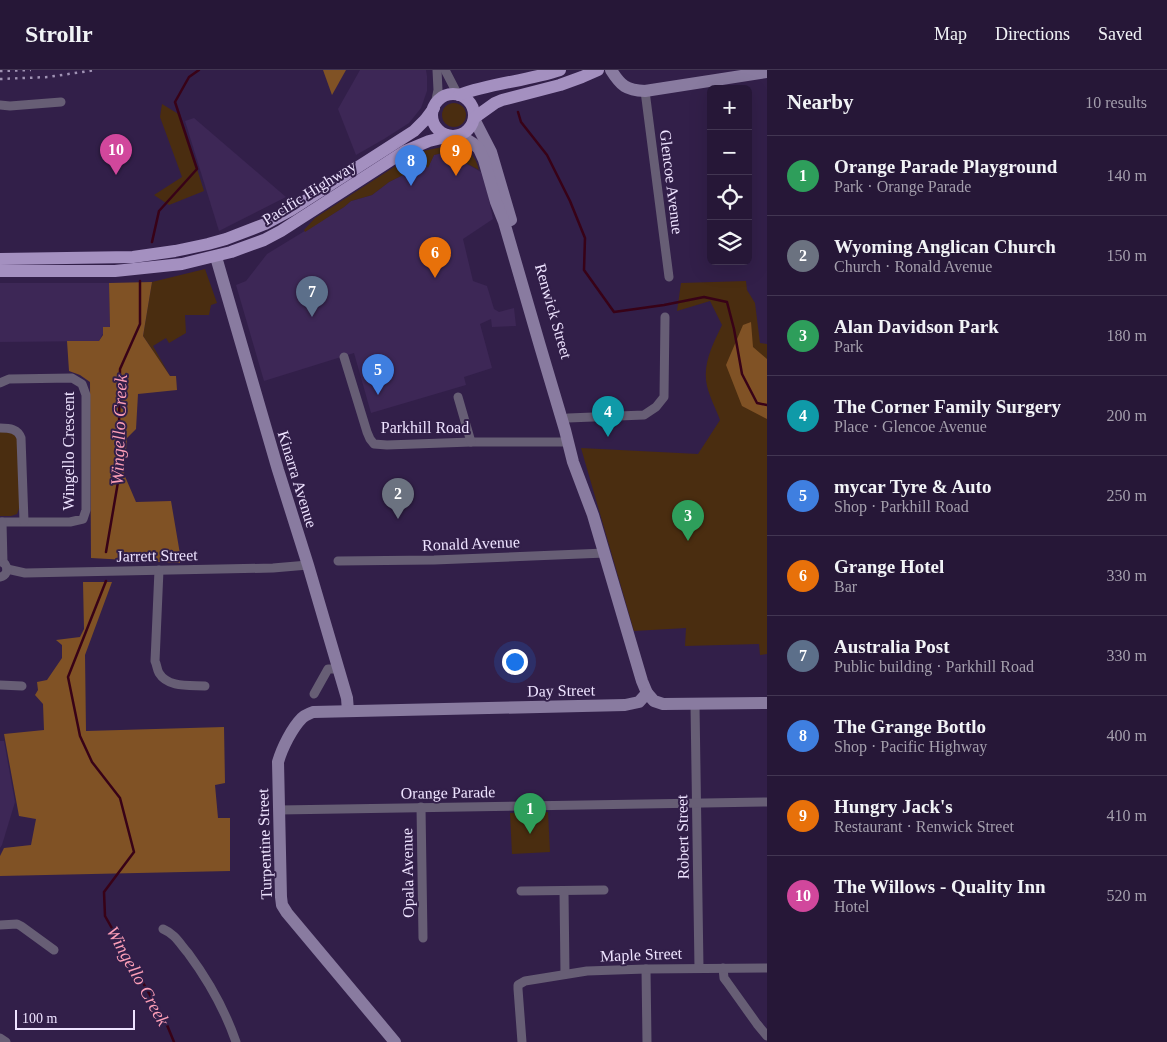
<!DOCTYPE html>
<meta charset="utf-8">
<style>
:root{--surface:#261737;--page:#322442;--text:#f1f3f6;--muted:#a49fad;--line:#423652;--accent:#bca0f2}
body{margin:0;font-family:"Times New Roman",serif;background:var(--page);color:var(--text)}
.controls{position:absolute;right:15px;top:15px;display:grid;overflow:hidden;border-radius:8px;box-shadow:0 5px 20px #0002}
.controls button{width:45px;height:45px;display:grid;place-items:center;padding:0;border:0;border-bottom:1px solid var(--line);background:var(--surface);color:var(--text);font:25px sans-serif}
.scale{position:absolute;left:15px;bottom:12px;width:120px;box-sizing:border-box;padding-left:5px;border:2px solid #eee3ff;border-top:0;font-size:14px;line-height:18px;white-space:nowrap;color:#eee3ff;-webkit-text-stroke:4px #321f49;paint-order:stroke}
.you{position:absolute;left:514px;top:591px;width:18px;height:18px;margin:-12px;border:4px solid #fff;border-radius:50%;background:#1a73e8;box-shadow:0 0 0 8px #1a73e833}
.badge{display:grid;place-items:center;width:32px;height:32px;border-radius:50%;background:var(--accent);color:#fff;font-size:16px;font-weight:700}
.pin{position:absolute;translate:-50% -41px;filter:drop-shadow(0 1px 2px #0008)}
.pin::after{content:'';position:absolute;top:26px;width:18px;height:15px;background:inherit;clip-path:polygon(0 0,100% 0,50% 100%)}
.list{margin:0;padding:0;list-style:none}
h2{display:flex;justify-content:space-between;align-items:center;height:65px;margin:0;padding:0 20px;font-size:21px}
h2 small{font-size:16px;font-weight:400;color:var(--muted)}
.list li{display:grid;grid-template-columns:32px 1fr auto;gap:15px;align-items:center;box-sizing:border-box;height:80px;padding:0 20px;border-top:1px solid var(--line)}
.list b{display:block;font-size:19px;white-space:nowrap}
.list p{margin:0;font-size:16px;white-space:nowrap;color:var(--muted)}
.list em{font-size:16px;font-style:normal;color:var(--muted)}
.icon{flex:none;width:28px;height:28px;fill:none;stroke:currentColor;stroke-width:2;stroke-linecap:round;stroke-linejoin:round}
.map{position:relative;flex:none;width:767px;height:972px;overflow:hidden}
header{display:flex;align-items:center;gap:30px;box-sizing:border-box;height:70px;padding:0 25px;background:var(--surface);border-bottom:1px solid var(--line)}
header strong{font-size:24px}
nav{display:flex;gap:28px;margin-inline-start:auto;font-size:18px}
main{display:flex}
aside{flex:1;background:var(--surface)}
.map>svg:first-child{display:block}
.built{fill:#3d2756}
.green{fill:#4a2d10}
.forest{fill:#805225}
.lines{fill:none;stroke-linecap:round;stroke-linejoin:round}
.stream{stroke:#380217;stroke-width:2.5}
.street{stroke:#675e75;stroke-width:9}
.secondary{stroke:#897ba0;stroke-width:12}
.primary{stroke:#a490c0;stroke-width:12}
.rail{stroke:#a092b4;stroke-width:2.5;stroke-dasharray:2.5 5;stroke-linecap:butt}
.labels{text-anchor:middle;stroke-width:4;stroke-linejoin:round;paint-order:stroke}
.street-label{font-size:16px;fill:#eee3ff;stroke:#321f49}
.water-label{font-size:18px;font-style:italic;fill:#fc9eb7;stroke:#321f49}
</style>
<header>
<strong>Strollr</strong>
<nav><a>Map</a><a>Directions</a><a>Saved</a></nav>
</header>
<main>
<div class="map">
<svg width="767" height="972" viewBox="0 0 767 972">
<rect width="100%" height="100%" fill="#321f49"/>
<g class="built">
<polygon points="360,0 426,0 427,6 427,21 421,38 409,53 384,69 356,85 338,39"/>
<polygon points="194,48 286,127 219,161 185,51"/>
<polygon points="446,82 481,102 488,125 493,149 463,169 473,211 487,216 494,239 499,242 514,238 516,256 492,257 491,249 480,254 492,298 464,307 466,315 371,343 354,283 264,311 236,215 246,211 267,184 344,137 351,131 372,125 389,112 425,94 428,97 434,85"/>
<polygon points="0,213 109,213 110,257 102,265 99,271 0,272"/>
<polygon points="0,671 4,671 15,732 2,775 0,778"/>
</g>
<g class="green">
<circle cx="454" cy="45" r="12"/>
<polygon points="162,34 180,45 204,121 169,135 154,125 182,107 160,47"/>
<path d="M 447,76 C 465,75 475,83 479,100 L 446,82 L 434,85 L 428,98 L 425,94 L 389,112 L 372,125 L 351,131 L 344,137 L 305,162 L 304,160 L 315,148 L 405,90 L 423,81 Z"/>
<polygon points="205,199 217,233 211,235 209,245 185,245 186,263 169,273 166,268 153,276 170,306 143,266 152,212"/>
<path d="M 746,211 L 747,220 L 755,233 L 760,273 L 767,274 L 767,584 L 760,585 L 759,574 L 685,576 L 686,558 L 634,561 L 581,378 L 698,384 L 720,350 C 716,339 710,328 707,316 C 702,294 713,274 722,255 L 710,231 L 677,241 L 681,213 Z"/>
<path d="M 0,362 C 9,362 14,362 18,370 L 20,436 L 17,444 L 11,446 L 0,446 Z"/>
<polygon points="548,742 550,782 512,784 510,743"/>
</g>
<g class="forest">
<polygon points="323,0 346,0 332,25"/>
<polygon points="152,212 143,266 170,306 176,306 177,320 138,324 136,359 127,368 124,404 136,432 171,431 180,484 180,493 91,488 90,312 80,305 69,301 67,271 99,271 103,265 103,257 110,257 109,213"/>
<polygon points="751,252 753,277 767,289 767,349 742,336 726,295 743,255"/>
<polygon points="83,512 112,512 85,585 86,661 224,657 225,713 215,715 218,748 230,748 230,801 0,806 0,786 4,778 31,775 36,749 19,746 4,664 44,660 43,634 35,625 38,620 37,612 47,610 62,588 62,575 56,570 80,567 84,559"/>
</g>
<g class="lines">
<g class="stream">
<polyline points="518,42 521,52 547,85 570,131 585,168 584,200 614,242 664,235 704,227 727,232 734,259 742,304 757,333 767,335"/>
<polyline points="152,172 159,141 197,99 175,32 189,7 199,0"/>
<polyline points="106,482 118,412 120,299 140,254 140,211"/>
<polyline points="106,511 68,607 80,666 92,692 120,728 134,782 104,822 105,846 167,955 174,972"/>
</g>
<g class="street">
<polyline points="445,0 458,25"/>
<polyline points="645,21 669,207"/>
<polyline points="0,35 10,36 61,32"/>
<polyline points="435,35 438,20 437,0"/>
<polyline points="344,287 367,362 370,369 374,374 387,375 471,372 568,372"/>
<polyline points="0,313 9,309 72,308 82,314 86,325 86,440 83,449 70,452 0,452"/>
<polyline points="458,327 471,372"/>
<polyline points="568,348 644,345 656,337 664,327 665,247"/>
<path d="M 0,358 C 10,358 18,359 21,368 L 24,451"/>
<polyline points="2,452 3,493"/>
<polyline points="338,491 434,490 605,483"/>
<polyline points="7,499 25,503 273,498 308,495"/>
<path d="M 159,500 L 155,591 C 157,595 157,600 159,603 C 168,618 190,615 205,616"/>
<path d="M 0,507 C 6,506 9,500 5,494"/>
<polyline points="0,615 22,616"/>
<polyline points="314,624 328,599 338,599"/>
<polyline points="695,635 699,898"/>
<polyline points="421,737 423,868"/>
<polyline points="279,740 767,732"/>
<polyline points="521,821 604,820"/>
<polyline points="564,821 565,904"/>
<polyline points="0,855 17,854 21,856 54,880"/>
<path d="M 163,859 C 175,864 180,874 188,883 C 208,910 225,940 236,972"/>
<polyline points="723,898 724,908 727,912 757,954 767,966"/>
<polyline points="646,899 647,972"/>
<polyline points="0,968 6,972"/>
<polyline points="522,972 518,919 518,915 525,911 587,901 646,899 767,898"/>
</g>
<g class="secondary">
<path d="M 611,0 C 621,16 626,20 645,21 L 767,2"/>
<polyline points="474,49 491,82 511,150"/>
<polyline points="454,66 466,69 474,74 479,79 484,90 496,132 504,152 540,276 565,360 573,392 593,445 642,611 647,623"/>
<polyline points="216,187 278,400 308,495 347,628 348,641"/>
<path d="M 395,972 L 287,843 L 282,835 L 281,827 L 278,692 C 282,678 292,658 302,648 C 305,645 309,644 313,642 L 625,635 L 639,632 L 647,623 L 654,631 L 663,634 L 767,633"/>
</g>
<g class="primary">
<circle cx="453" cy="45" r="21"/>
<path d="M 459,25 C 491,13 527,11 560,0"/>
<polyline points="474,48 495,33 502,30 560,15 582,7 598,0"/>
<polyline points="0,189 133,187 175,181 208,174 226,169 265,154 291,140 414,61 425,50 434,38"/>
<polyline points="0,201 115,201 182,194 231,182 264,170 281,161 405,81 429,71 450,66"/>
</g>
<g class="rail">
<polyline points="0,1 31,0"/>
<polyline points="0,9 48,7 96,0"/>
</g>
</g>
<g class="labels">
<g class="street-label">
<text transform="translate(672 112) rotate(83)" y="6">Glencoe Avenue</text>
<text transform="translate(309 122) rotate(-32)" y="6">Pacific Highway</text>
<text transform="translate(554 241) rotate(74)" y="6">Renwick Street</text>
<text x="425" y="363">Parkhill Road</text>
<text transform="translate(68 381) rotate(-90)" y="6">Wingello Crescent</text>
<text transform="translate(298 409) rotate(73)" y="6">Kinarra Avenue</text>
<text transform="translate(471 473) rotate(-2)" y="6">Ronald Avenue</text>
<text transform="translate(157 485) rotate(-1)" y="6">Jarrett Street</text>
<text transform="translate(561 620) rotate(-1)" y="6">Day Street</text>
<text transform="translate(448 722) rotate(-1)" y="6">Orange Parade</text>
<text transform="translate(682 767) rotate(-91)" y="6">Robert Street</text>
<text transform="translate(264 774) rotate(-92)" y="6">Turpentine Street</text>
<text transform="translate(407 803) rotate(-91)" y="6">Opala Avenue</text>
<text transform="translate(641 884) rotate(-2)" y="6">Maple Street</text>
</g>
<g class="water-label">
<text transform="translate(119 360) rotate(-88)" y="6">Wingello Creek</text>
<text transform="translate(138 906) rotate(61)" y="6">Wingello Creek</text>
</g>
</g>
</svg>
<div class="controls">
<button>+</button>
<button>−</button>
<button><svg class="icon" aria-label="locate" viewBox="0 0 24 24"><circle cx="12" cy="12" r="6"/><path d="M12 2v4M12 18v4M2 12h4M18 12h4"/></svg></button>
<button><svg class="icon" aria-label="layers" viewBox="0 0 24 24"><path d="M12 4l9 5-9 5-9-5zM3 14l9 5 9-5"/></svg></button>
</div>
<div class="scale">100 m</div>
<div class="you"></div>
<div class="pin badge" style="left:530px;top:764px;background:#2e9e5b">1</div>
<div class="pin badge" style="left:398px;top:449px;background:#6b7280">2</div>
<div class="pin badge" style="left:688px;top:471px;background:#2e9e5b">3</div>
<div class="pin badge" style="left:608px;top:367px;background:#0f9aa8">4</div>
<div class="pin badge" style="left:378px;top:325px;background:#3f7fe0">5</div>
<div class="pin badge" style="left:435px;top:208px;background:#e8710a">6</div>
<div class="pin badge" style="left:312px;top:247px;background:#5c6f8a">7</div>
<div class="pin badge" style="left:411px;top:116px;background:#3f7fe0">8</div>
<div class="pin badge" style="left:456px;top:106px;background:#e8710a">9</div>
<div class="pin badge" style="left:116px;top:105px;background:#d1479c">10</div>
</div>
<aside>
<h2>Nearby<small>10 results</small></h2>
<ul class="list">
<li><span class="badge" style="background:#2e9e5b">1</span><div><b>Orange Parade Playground</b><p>Park · Orange Parade</p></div><em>140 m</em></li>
<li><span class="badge" style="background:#6b7280">2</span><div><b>Wyoming Anglican Church</b><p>Church · Ronald Avenue</p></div><em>150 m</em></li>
<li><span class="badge" style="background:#2e9e5b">3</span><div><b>Alan Davidson Park</b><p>Park</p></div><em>180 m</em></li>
<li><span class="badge" style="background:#0f9aa8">4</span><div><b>The Corner Family Surgery</b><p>Place · Glencoe Avenue</p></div><em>200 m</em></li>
<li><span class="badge" style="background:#3f7fe0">5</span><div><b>mycar Tyre &amp; Auto</b><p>Shop · Parkhill Road</p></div><em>250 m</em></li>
<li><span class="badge" style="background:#e8710a">6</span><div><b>Grange Hotel</b><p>Bar</p></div><em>330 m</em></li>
<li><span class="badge" style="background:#5c6f8a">7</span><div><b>Australia Post</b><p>Public building · Parkhill Road</p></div><em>330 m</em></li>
<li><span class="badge" style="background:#3f7fe0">8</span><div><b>The Grange Bottlo</b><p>Shop · Pacific Highway</p></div><em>400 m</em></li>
<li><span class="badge" style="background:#e8710a">9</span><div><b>Hungry Jack's</b><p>Restaurant · Renwick Street</p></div><em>410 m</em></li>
<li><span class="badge" style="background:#d1479c">10</span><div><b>The Willows - Quality Inn</b><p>Hotel</p></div><em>520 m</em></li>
</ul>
</aside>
</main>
